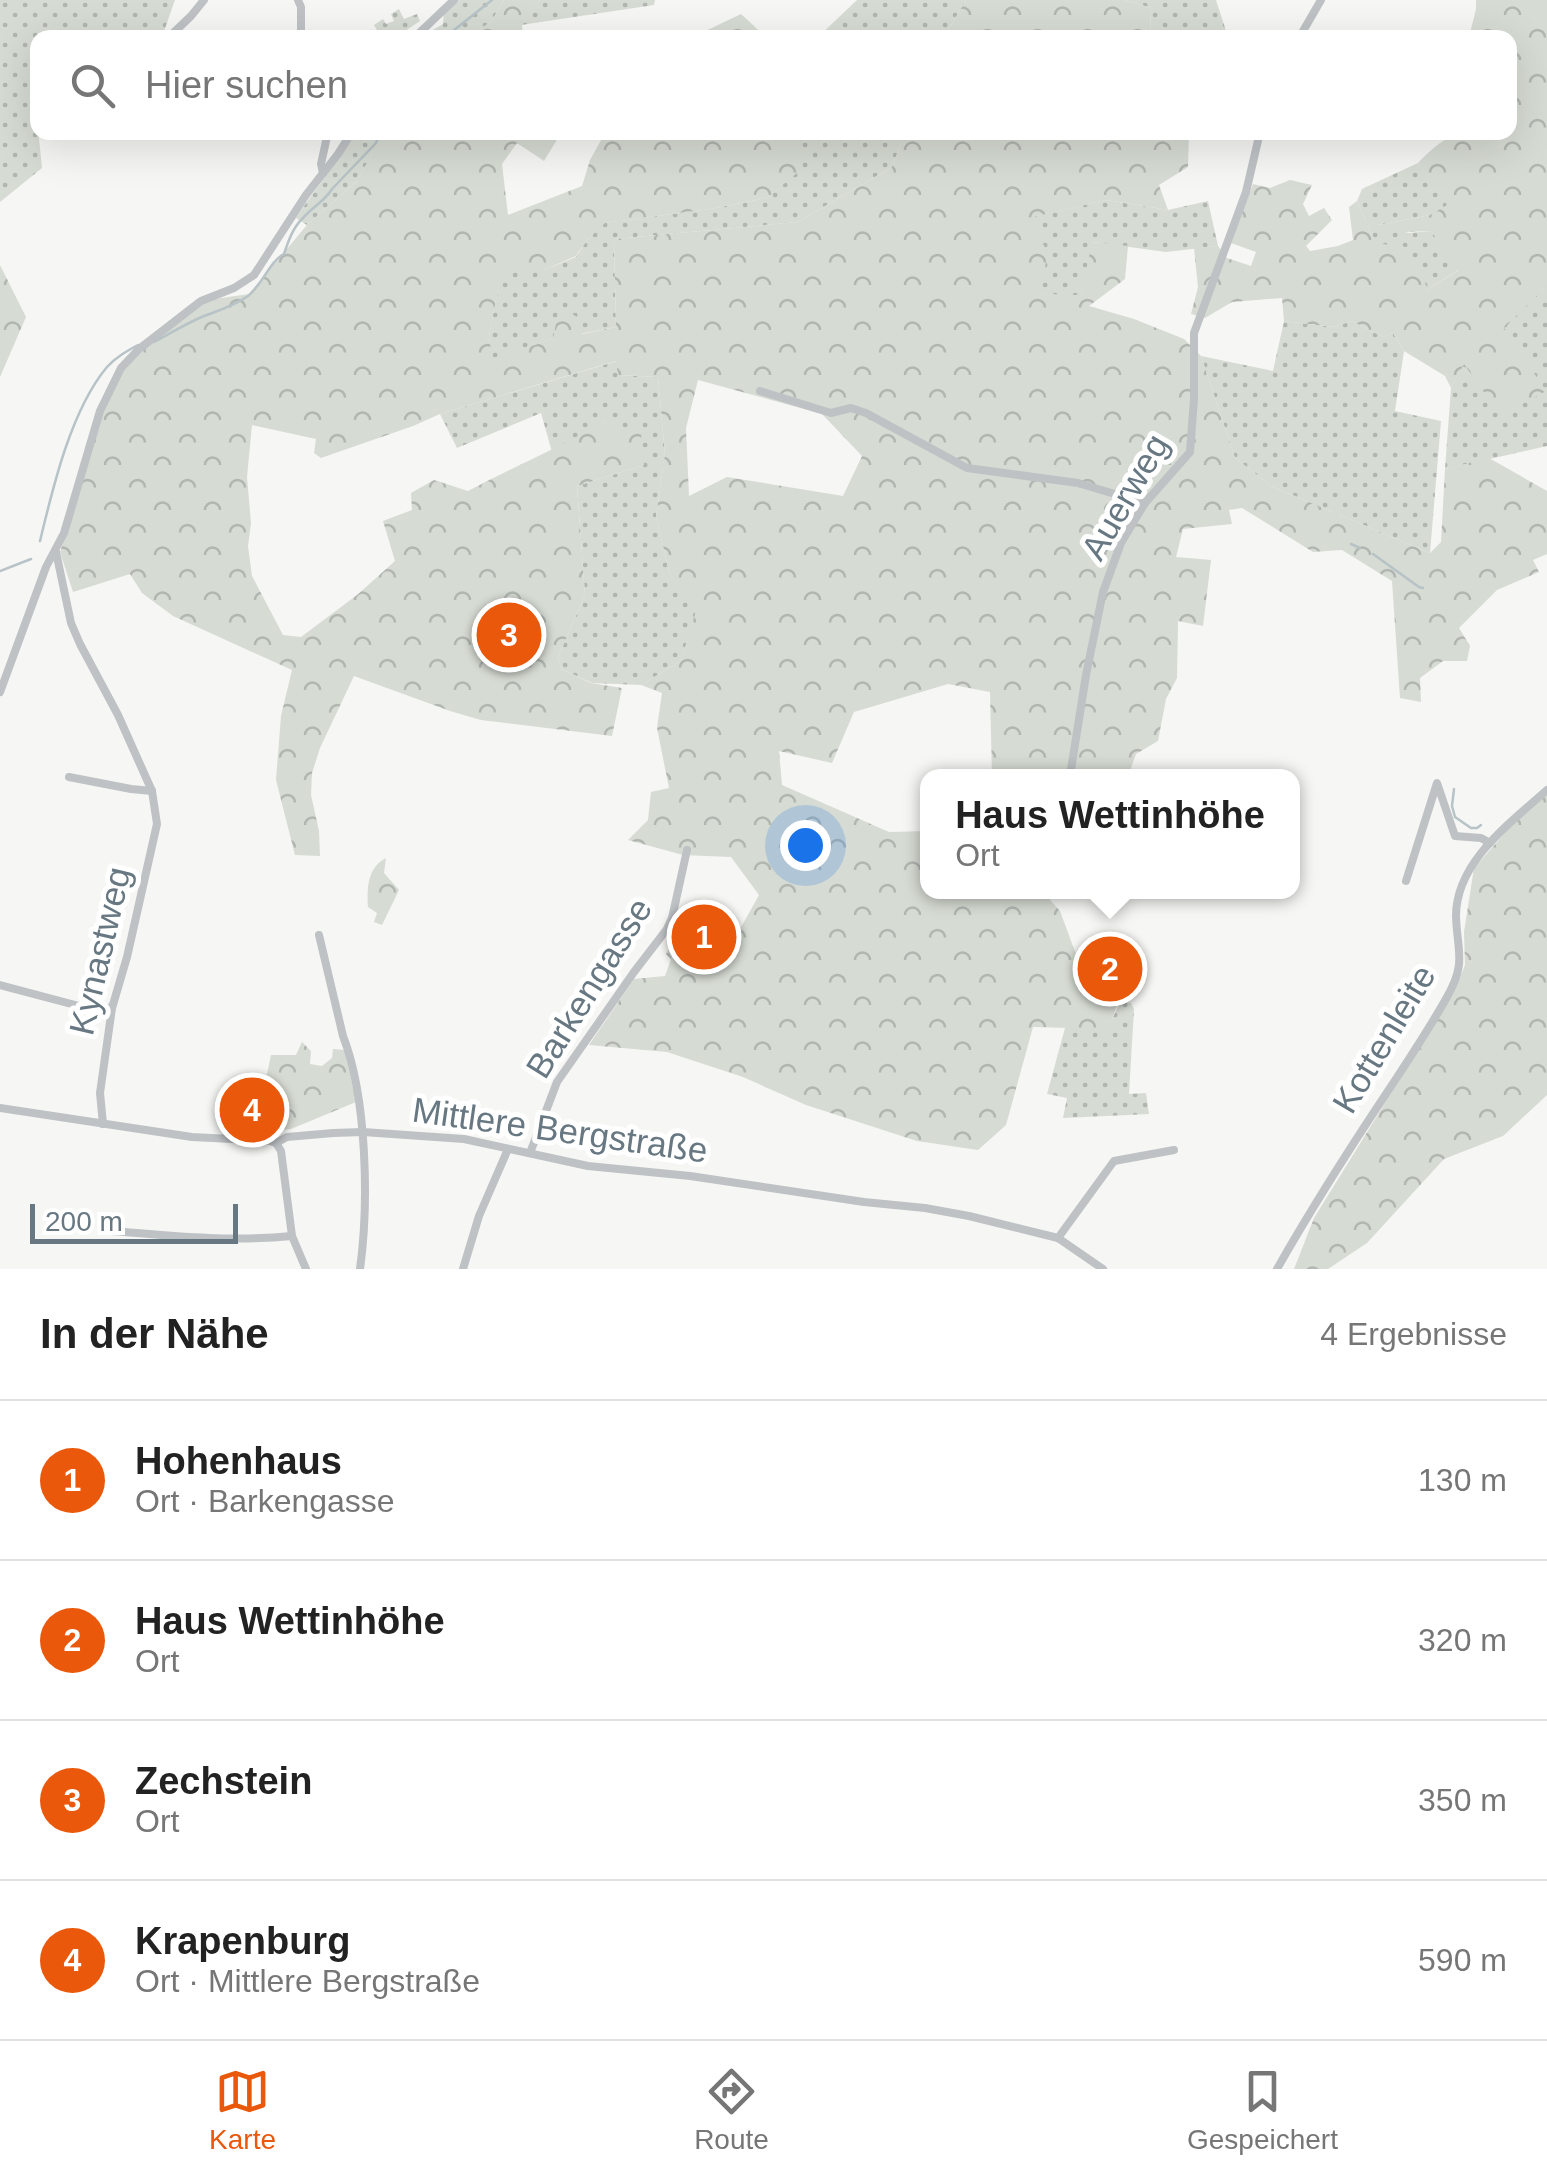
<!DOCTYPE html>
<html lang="de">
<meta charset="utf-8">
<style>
:root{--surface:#fff;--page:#f6f6f6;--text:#222;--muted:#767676;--line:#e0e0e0;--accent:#ea580c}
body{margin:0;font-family:Arial,sans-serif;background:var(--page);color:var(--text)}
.scale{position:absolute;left:30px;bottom:25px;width:208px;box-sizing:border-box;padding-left:10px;border:5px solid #687882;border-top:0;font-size:28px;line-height:35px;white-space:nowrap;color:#687882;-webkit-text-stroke:8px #fff;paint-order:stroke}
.you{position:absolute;left:805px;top:845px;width:35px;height:35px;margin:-25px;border:8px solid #fff;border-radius:50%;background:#1a73e8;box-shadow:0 0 0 15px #1a73e833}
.badge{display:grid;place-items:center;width:65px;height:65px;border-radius:50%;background:var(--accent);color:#fff;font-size:32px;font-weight:700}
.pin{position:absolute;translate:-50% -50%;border:5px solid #fff;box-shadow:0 2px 10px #0006}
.popup{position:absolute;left:920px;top:769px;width:380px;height:130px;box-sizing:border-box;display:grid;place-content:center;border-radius:20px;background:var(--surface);filter:drop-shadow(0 2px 8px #0005);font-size:32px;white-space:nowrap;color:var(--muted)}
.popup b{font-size:38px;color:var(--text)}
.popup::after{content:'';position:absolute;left:50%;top:100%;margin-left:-20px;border:20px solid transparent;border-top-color:var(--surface)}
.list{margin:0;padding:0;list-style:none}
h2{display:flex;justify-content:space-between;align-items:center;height:130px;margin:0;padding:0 40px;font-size:42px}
h2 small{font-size:32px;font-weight:400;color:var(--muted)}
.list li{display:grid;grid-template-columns:65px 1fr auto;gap:30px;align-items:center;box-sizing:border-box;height:160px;padding:0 40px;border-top:2px solid var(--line)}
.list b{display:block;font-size:38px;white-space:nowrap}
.list p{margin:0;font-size:32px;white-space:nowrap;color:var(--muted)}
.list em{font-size:32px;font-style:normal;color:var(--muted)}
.icon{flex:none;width:55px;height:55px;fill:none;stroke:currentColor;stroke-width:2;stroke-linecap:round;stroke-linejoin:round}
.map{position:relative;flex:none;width:1547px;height:1269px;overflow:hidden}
.search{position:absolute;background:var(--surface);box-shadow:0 10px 40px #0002;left:30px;right:30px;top:30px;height:110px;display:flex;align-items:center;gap:25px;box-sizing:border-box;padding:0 35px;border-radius:20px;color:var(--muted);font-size:38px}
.sheet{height:770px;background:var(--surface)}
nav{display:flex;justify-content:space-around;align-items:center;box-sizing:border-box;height:140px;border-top:2px solid var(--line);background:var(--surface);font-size:28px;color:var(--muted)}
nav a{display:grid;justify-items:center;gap:5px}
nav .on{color:var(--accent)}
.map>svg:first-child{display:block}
.grass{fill:url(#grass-dots)}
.forest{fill:url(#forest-crowns);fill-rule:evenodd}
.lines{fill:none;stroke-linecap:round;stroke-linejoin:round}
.stream{stroke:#b7c3c7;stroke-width:2.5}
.minor{stroke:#bec2c5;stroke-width:8}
.labels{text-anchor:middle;stroke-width:10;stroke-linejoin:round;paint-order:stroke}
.street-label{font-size:35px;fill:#687882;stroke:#fff}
</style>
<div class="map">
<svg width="1547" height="1269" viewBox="0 0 1547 1269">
<defs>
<pattern id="grass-dots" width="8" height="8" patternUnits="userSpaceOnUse" patternTransform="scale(2.5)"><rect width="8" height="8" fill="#d6dbd3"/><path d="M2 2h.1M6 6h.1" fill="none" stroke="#b1b6b1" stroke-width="1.8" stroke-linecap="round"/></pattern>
<pattern id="forest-crowns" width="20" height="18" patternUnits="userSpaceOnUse" patternTransform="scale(2.5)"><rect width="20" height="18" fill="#d6dbd3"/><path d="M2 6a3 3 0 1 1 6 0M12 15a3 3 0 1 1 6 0" fill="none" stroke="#b1b6b1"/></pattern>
</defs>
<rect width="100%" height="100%" fill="#f6f6f4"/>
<g class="grass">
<polygon points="0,0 175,0 162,37 38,38 37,118 42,168 0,202"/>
<polygon points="459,0 504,0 491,22 467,37 418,38 422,33 428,33 443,24 444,11"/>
<polygon points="540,0 655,0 654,5 521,25"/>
<polygon points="857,0 966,0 944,37 817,38"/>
<polygon points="1125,0 1216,0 1228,37 1201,34 1150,37 1151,8"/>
<polygon points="399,9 404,19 417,14 420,21 396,37 381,37 374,25 383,19 386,24 394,21 391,14"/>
<path d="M 356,133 L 385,133 L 356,182 L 307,225 L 296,218 C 315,189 338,162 356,133 Z"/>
<polygon points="799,133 905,133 892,167 798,222 614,239 616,327 553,339 491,360 489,336 499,283 515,270 544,270 576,257 587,240 604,223 710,209 767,198 796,173"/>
<polygon points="1418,163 1448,205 1430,215 1378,225 1409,233 1431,231 1460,269 1428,289 1375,243 1357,201 1362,189"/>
<polygon points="1106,200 1168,210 1208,201 1218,246 1166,252 1093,242 1081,296 1039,294 1028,218"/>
<polygon points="1547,286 1547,446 1445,469 1451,388 1464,363"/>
<polygon points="1284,321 1333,327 1352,321 1383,337 1393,333 1404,351 1395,411 1441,421 1430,553 1271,486 1235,458 1201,356 1273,371"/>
<polygon points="617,361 618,375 658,377 665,454 656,517 670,575 699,603 681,661 641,685 592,683 561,669 558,657 585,595 577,486 644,465 605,422 552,452 541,413 457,448 440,414"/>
<polygon points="1120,1002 1131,1003 1134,1009 1129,1094 1146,1093 1149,1114 1063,1118 1067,1098 1047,1094 1065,1028 1108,1028"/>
</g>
<g class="forest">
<polygon points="504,0 540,0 522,25 523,37 467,37 491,22"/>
<polygon points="966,0 1125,0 1151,8 1150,37 944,37"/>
<path d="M 1476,0 L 1547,0 L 1547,286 L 1504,328 L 1546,391 L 1501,416 L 1464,364 L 1451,388 L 1445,376 L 1404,351 L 1393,333 L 1383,337 L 1352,321 L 1333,327 L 1284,321 L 1282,298 L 1232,302 L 1205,318 L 1191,314 L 1198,287 L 1194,248 L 1218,246 L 1227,258 L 1251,266 L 1256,252 L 1231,243 L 1253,184 L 1270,188 L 1290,180 L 1312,185 L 1303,204 L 1309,216 L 1324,208 L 1332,220 L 1306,246 L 1310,251 L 1338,246 L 1353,240 L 1349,207 L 1357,201 L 1375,243 L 1406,247 L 1428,289 L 1459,270 L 1431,231 L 1377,233 L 1378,225 L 1430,215 L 1447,205 L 1418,163 C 1454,126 1461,133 1510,132 L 1510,38 L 1469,37 L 1476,9 Z"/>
<polygon points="741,14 766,37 693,37"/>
<path d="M 385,132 L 561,133 L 544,161 L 517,143 L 502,164 L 508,215 L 582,186 L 590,160 L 605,133 L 799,133 L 797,173 L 767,198 L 710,209 L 605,223 L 587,240 L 576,256 L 544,270 L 515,270 L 499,284 L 489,336 L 492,359 L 553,339 L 559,307 L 579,318 L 582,334 L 616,327 L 614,239 L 798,222 L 892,167 L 905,133 L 1189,133 L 1188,167 L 1159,185 L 1168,210 L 1106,200 L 1029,218 L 1048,253 L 1039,294 L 1081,295 L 1092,242 L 1128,246 L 1125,279 L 1089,306 L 1134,319 L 1184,339 L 1201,356 L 1235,458 L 1271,486 L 1430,553 L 1441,542 L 1445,469 L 1489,458 L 1547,491 L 1547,554 L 1533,560 L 1539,572 L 1497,590 L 1459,628 L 1470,646 L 1467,661 L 1443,661 L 1420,678 L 1421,702 L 1400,698 L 1392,581 L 1342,550 L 1313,552 L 1242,508 L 1229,510 L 1232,524 L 1183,529 L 1176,557 L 1211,560 L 1203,626 L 1178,621 L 1177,678 L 1166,699 L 1158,741 L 1136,754 L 1128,776 L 1038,776 L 1004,772 L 1003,776 L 992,776 L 990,692 L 948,684 L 854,712 L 832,763 L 779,751 L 782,785 L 889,832 L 927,831 L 928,892 L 1043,892 L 1060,911 L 1084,976 L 1103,998 L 1119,998 L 1109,1029 L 1033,1027 L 1006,1125 L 978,1150 L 917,1141 L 806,1105 L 743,1077 L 667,1052 L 589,1045 L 634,979 L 665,976 L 671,959 L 666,954 L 671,945 L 683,955 L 715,974 L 759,895 L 731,857 L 683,855 L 628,840 L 648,820 L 651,792 L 669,788 L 657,728 L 662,693 L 641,685 L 681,661 L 698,604 L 670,575 L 656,517 L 665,454 L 658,377 L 618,375 L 616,361 L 440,414 L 413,426 L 321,458 L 314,453 L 316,439 L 252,425 L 247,477 L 251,523 L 248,546 L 252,576 L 283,635 L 301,637 L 357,595 L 395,561 L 383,521 L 412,510 L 411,493 L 434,480 L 468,491 C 513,467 560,447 605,422 L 641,434 L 644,465 L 577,486 L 585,595 L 558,657 L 561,669 L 591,683 L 622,688 L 612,736 L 481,720 L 450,711 L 354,676 L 320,748 L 312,773 L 311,795 L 319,831 L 320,856 L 295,855 L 276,780 L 281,716 L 292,670 L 173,616 L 142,593 L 130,574 L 73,592 L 60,552 L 112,384 L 121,368 L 201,301 L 249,294 L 307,225 L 356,182 ZM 698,380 L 822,414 L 862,456 L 843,496 L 727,477 L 689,496 L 686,428 Z"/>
<polygon points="0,265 26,317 0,377"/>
<polygon points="1547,793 1547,1095 1503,1136 1444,1159 1367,1243 1328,1269 1294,1269 1314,1218 1455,990 1465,965 1464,932 1474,868 1527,808"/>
<path d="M 386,858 L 384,873 L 399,890 L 382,925 L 374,922 L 377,913 L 368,907 C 367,888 367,868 386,858 Z"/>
<polygon points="302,1042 311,1051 310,1064 322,1066 332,1058 333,1049 345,1050 356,1102 291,1129 273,1131 263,1092 271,1055 296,1055"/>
</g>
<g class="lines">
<g class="stream">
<polyline points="444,38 492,0"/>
<path d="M 154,342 C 171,333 187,323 204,316 C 220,310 234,306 248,296 C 262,285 270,261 284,254 C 288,242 293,227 303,218 C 312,207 325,201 332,189 L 376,143 L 380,132"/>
<path d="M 40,541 C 53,487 71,410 107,367 C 116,357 127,351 138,345"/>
<polyline points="1351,544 1360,548"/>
<polyline points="1373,554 1419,587 1423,588"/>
<polyline points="0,571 31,559"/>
<polyline points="1454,789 1452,806 1455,817 1471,828 1477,828 1481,825"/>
</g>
<g class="minor">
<polyline points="298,0 301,7 301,38"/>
<polyline points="168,38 191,16 204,0"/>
<polyline points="414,38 454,0"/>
<polyline points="1299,38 1321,0"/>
<polyline points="64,133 65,132"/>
<polyline points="323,173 321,164 328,132"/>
<polyline points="760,391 831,413 851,408 866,413 967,468 1078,483 1145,503"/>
<polyline points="56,552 71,623 80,644 118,715 152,791 157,824 127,957 112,1008 100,1093 103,1124"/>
<polyline points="0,692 46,567 64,533 100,411 121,368 139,349 201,301 234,288 254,275 306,195 338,154 352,132"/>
<polyline points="1070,776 1086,675 1103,592 1121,543 1145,503 1190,452 1194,399 1194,333 1246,192 1260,132"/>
<polyline points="69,777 131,789 152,791"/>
<polyline points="1406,881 1437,783 1455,836 1481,838 1490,843"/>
<path d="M 319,935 L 343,1036 C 367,1098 369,1203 360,1269"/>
<polyline points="0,985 79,1006 112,1008"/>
<polyline points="0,1108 192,1137 270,1141 276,1143 287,1137 333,1133 363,1132 464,1139 588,1166 690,1176 864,1202 925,1208 969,1216 1058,1238 1103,1269"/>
<polyline points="276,1143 281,1151 292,1236 306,1269"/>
<polyline points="530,1153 557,1082 634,972 667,929 672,918 687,850"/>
<path d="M 112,1231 C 172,1236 231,1242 292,1236"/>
<polyline points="1058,1238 1114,1161 1174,1150"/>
<polyline points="463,1269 479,1216 508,1149"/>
<path d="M 1277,1269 C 1311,1209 1348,1151 1386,1094 C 1407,1062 1428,1031 1447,997 C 1467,962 1457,951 1456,916 C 1456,862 1510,823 1547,790"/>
</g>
</g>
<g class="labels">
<g class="street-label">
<text transform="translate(1125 497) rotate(-60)" y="12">Auerweg</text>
<text transform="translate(100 951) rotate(-77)" y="12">Kynastweg</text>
<text transform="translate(589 988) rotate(-58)" y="12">Barkengasse</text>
<text transform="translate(1384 1039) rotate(-59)" y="12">Kottenleite</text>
<text transform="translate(560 1130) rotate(8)" y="12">Mittlere Bergstraße</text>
</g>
</g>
</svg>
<div class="scale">200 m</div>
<div class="you"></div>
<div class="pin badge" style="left:704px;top:937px">1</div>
<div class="pin badge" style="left:1110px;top:969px">2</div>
<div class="popup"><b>Haus Wettinhöhe</b>Ort</div>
<div class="pin badge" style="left:509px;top:635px">3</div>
<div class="pin badge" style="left:252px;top:1110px">4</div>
<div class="search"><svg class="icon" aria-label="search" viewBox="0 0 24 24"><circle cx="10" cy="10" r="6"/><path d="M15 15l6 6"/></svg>Hier suchen</div>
</div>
<section class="sheet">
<h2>In der Nähe<small>4 Ergebnisse</small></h2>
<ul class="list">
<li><span class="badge">1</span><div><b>Hohenhaus</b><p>Ort · Barkengasse</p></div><em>130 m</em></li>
<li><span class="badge">2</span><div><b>Haus Wettinhöhe</b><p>Ort</p></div><em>320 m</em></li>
<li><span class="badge">3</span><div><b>Zechstein</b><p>Ort</p></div><em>350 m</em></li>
<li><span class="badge">4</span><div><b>Krapenburg</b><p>Ort · Mittlere Bergstraße</p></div><em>590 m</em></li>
</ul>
</section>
<nav>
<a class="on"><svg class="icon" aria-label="map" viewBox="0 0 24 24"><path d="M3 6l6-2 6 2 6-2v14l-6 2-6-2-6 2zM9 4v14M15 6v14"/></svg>Karte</a>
<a><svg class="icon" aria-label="directions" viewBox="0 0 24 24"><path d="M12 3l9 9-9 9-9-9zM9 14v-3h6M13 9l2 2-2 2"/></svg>Route</a>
<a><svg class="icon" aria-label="saved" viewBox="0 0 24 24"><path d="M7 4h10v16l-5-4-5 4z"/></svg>Gespeichert</a>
</nav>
